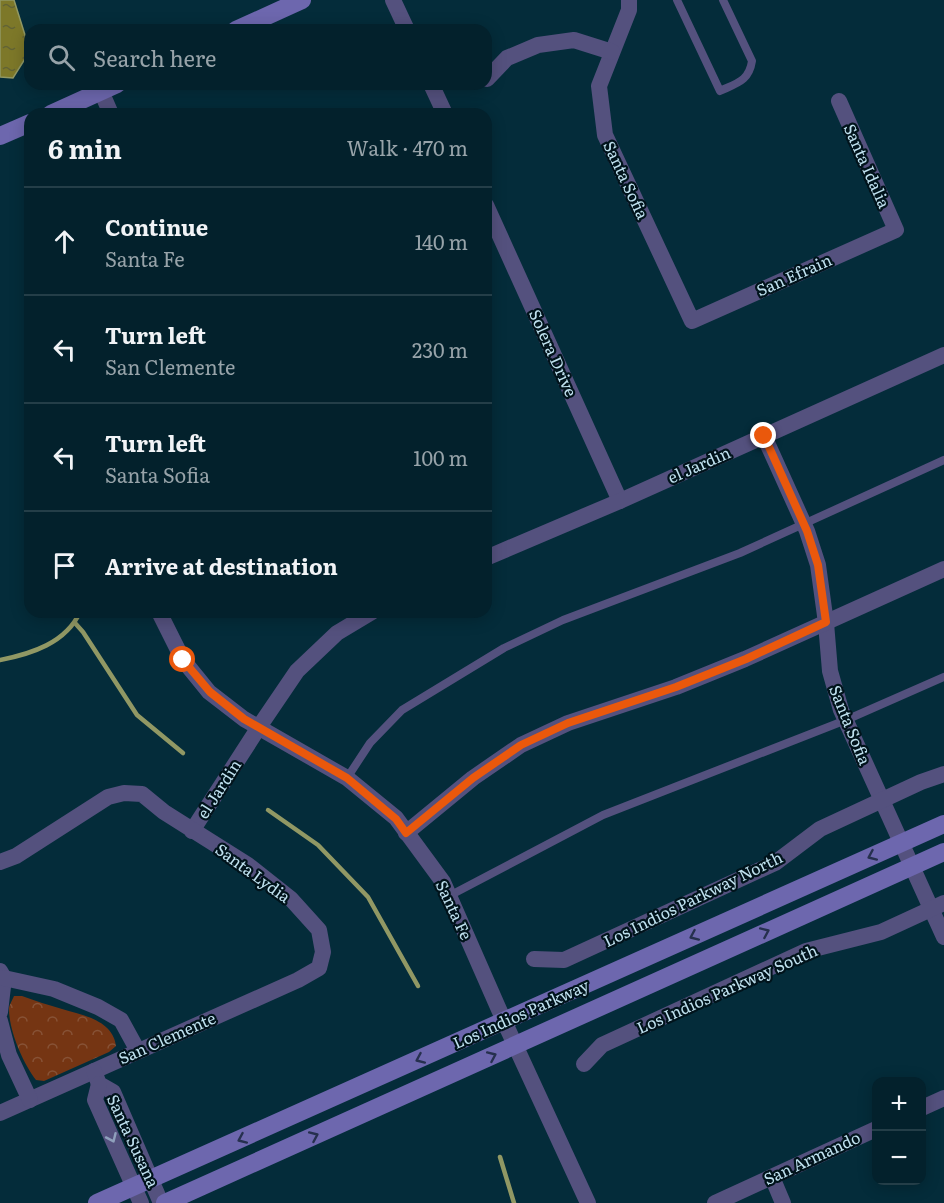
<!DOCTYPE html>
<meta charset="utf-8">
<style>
:root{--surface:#03212c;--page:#112e38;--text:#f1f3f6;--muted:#97a3a9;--line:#243e48}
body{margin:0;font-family:Literata,serif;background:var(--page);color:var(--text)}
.controls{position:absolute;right:18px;bottom:18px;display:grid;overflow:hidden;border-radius:12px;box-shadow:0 3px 15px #0003}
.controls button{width:54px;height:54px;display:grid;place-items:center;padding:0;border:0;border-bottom:2px solid var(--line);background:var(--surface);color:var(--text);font:30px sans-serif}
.stop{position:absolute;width:18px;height:18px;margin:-14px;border:4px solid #ea580c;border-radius:50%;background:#fff}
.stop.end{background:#ea580c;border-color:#fff;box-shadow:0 2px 6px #0008}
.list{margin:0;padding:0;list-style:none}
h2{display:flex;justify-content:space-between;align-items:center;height:78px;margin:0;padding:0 24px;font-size:26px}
h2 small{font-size:20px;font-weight:400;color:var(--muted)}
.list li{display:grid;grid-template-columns:39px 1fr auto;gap:18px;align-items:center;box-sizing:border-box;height:108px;padding:0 24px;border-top:2px solid var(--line)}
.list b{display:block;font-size:22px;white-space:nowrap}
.list p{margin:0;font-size:20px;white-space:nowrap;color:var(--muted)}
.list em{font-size:20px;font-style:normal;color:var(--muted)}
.icon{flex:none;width:33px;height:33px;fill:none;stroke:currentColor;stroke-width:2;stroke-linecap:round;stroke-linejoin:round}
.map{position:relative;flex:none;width:944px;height:1203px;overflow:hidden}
.search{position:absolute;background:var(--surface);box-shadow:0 3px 15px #0003;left:24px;top:24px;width:468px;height:66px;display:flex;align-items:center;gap:15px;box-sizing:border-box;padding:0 21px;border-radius:18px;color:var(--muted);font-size:22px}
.panel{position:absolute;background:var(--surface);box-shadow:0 3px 15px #0003;left:24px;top:108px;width:468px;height:510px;border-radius:18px}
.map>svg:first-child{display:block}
.park{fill:url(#park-crowns)}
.water{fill:url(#water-ripples);stroke:#919864;stroke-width:1.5}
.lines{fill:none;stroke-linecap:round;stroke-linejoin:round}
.stream{stroke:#919864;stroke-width:4.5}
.lane{stroke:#54517e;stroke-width:8}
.street{stroke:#54517e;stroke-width:16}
.secondary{stroke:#6d67ae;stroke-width:18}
.oneway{stroke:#26304e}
.oneway2{stroke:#8fa0bc}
.route{stroke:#ea580c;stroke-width:8}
.labels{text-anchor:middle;stroke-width:4.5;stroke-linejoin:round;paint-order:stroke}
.street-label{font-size:16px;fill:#bfe1ef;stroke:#00131b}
</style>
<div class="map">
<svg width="944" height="1203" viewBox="0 0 944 1203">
<defs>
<pattern id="park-crowns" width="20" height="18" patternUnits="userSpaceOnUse" patternTransform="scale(1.5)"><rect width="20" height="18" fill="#753513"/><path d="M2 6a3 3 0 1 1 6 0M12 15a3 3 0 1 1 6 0" fill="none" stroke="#875236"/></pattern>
<pattern id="water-ripples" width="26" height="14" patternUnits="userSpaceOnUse" patternTransform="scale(1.5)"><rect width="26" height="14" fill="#7d7829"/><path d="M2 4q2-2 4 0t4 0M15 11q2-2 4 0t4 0" fill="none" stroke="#626335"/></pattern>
</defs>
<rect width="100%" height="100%" fill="#042c3a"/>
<path class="park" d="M 14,996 L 22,996 C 35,1001 49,1005 62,1009 C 82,1015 113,1020 116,1046 L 109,1052 L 44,1081 L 36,1080 C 23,1063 9,1031 9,1009 C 9,1005 12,1001 14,996 Z"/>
<polygon class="water" points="0,0 14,0 30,51 13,78 0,77"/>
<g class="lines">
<g class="stream">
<polyline points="75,623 83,632 137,715 183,753"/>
<path d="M 0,660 C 31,654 66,643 80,612"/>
<polyline points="268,810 318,845 368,897 418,986"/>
<polyline points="500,1157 514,1203"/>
</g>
<g class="lane">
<path d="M 677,0 L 720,91 C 737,83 749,81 752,61 L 723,0"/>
<polyline points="347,778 370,743 402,710 504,648 563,620 740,553 944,460"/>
<polyline points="449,896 603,815 846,720 944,677"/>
</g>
<g class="street">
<polyline points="393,0 407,30"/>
<polyline points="629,0 629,10 599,86 605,135 692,321 896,230 839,101"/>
<polyline points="487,79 507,58 538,45 574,40 612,52"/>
<polyline points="431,84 445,114"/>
<polyline points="101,91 111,114"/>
<polyline points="486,205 620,501"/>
<polyline points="764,436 807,531 818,565 826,623 830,671 841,710 944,937"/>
<polyline points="486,558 620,501 944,355"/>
<polyline points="159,612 183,660 209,692 244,719 347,778 396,818 443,882 504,1021 588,1203"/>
<polyline points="192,831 259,727 297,671 337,633 372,612"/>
<polyline points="406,833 473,778 521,745 568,723 676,687 745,659 944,569"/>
<polyline points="0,862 16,856 108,797 124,793 142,794 164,812 248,865 291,899 319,930 323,952 319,968 298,980 0,1113"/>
<polyline points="534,959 564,960 775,863 820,829 921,782 944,774"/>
<polyline points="0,971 4,978 0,1012"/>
<polyline points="4,978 54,989 98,1007 121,1020 138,1051"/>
<polyline points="0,1021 9,1055 30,1100"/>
<polyline points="584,1064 602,1045 806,951 881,932 944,903"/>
<polyline points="94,1071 99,1084 113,1092 161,1203"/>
<polyline points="99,1084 95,1100 141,1203"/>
<polyline points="922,1108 944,1098"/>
<polyline points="772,1177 783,1203"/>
<polyline points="715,1203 876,1129"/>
</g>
<g class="secondary">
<polyline points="236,30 302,0"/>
<polyline points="51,114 117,84"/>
<polyline points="0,136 30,123"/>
<polyline points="97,1203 944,824"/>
<polyline points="165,1203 944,852"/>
</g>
</g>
<defs><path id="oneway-chevron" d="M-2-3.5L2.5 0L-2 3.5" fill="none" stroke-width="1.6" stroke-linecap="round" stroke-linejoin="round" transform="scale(1.5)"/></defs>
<g class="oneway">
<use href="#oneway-chevron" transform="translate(872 856) rotate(156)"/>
<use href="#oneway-chevron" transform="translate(765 932) rotate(-24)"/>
<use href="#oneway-chevron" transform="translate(694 936) rotate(156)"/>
<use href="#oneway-chevron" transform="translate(492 1056) rotate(-24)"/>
<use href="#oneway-chevron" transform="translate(420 1059) rotate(156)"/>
<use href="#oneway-chevron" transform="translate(314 1136) rotate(-24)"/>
<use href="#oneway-chevron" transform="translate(242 1139) rotate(156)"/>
</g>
<use class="oneway2" href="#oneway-chevron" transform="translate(112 1138) rotate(66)"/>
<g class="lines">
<polyline class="route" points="183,660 210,692 244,719 347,778 396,819 406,833 473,778 521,745 568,723 676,687 746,659 826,622 818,565 807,531 764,436"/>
</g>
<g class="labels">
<g class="street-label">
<text transform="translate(867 166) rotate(66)" y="6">Santa Idalia</text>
<text transform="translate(626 180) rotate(65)" y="6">Santa Sofia</text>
<text transform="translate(794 275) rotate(-24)" y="6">San Efrain</text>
<text transform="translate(553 353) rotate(66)" y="6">Solera Drive</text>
<text transform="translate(699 465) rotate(-24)" y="6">el Jardin</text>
<text transform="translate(850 725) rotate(68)" y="6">Santa Sofia</text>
<text transform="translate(219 789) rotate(-57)" y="6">el Jardin</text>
<text transform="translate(253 873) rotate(36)" y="6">Santa Lydia</text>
<text transform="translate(693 899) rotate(-26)" y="6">Los Indios Parkway North</text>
<text transform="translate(454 910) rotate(65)" y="6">Santa Fe</text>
<text transform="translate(727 989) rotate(-24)" y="6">Los Indios Parkway South</text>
<text transform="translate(521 1014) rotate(-24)" y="6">Los Indios Parkway</text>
<text transform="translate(167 1038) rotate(-24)" y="6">San Clemente</text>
<text transform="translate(133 1141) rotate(65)" y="6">Santa Susana</text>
<text transform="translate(812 1158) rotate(-25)" y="6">San Armando</text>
</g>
</g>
</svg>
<div class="controls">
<button>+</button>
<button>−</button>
</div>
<div class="stop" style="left:183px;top:660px"></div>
<div class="stop end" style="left:764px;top:436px"></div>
<div class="search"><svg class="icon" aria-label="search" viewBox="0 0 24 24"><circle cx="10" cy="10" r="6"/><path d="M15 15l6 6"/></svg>Search here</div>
<section class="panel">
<h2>6 min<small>Walk · 470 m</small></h2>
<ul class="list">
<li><svg class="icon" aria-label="ahead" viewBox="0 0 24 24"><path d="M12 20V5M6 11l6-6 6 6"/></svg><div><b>Continue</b><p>Santa Fe</p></div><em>140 m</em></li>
<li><svg class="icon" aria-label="left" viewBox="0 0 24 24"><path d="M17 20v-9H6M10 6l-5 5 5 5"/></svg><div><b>Turn left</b><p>San Clemente</p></div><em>230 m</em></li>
<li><svg class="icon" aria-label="left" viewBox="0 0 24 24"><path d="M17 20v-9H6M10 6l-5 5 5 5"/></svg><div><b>Turn left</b><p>Santa Sofia</p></div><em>100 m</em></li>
<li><svg class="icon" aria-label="arrive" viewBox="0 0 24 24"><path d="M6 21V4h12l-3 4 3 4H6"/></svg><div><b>Arrive at destination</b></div></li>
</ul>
</section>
</div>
